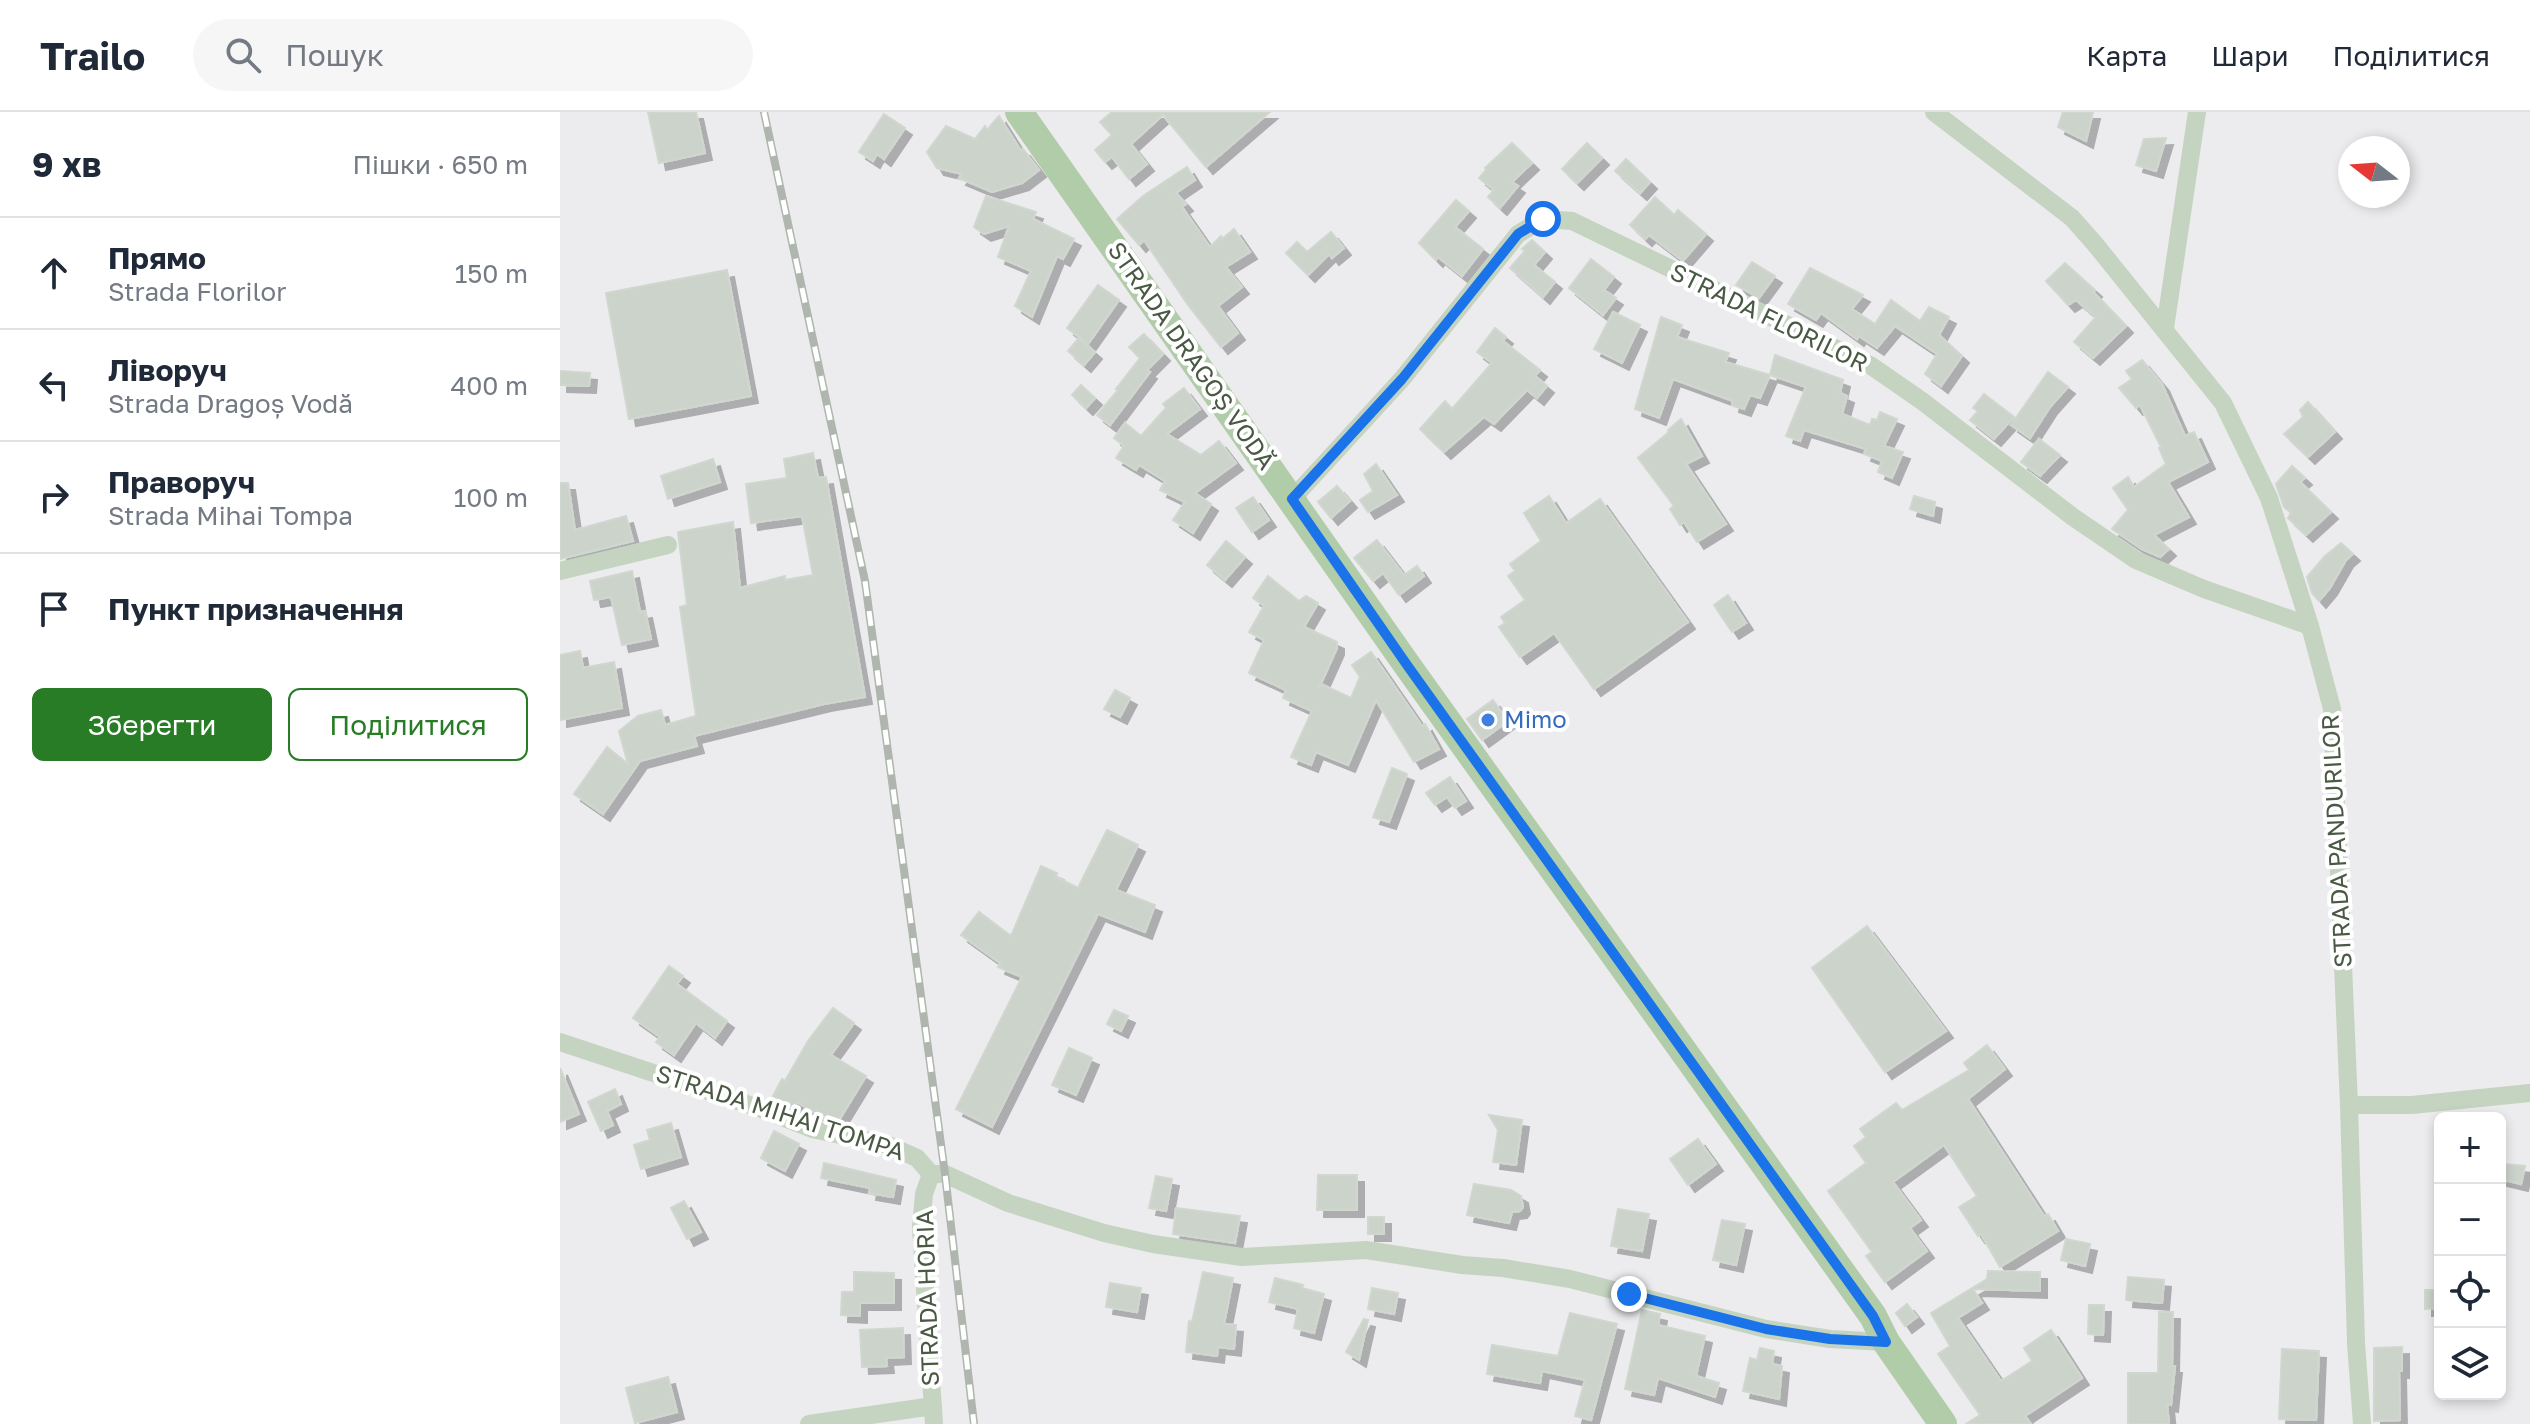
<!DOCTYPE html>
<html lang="uk">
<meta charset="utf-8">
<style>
:root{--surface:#fff;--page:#f6f6f7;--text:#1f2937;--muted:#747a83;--line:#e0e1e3;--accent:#287c26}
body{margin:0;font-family:"Golos Text",sans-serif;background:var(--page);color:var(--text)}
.controls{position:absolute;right:24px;bottom:24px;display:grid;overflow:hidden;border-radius:12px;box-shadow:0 4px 12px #0003}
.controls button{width:72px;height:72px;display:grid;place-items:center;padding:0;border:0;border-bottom:2px solid var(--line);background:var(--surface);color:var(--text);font:40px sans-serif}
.compass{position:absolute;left:1778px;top:24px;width:72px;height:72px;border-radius:50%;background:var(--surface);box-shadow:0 4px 12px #0003;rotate:287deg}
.stop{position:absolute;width:24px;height:24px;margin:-18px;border:6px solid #1a73e8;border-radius:50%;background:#fff}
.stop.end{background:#1a73e8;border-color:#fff;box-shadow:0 2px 8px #0008}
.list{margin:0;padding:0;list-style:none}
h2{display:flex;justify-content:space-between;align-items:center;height:104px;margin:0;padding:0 32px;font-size:34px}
h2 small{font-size:26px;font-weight:400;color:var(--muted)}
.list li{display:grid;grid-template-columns:52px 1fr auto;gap:24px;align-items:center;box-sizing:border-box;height:112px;padding:0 32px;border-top:2px solid var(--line)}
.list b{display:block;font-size:30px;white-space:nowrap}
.list p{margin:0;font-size:26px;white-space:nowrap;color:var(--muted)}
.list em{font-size:26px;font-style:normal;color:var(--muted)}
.actions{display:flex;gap:16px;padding:24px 32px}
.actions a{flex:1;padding:18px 0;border:2px solid var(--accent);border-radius:12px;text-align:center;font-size:28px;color:var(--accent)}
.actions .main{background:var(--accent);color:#fff}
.icon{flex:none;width:44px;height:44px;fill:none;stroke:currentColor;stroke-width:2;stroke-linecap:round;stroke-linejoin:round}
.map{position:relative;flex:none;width:1970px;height:1312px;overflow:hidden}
header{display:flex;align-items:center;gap:48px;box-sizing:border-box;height:112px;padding:0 40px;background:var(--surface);border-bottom:2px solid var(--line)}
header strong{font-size:38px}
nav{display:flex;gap:44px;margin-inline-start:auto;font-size:28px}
.search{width:560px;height:72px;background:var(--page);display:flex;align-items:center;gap:20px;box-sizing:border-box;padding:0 28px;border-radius:44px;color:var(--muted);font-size:30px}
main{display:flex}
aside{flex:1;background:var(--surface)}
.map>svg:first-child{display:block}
.building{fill:#cbd3ca;stroke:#cfd7cf;stroke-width:2;filter:url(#shadow)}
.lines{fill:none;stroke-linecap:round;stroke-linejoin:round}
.minor{stroke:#c5d4c0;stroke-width:18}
.primary{stroke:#b1cca9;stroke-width:28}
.rail-casing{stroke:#aeb6ad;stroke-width:8}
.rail{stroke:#fff;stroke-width:5;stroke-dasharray:15;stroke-linecap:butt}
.route{stroke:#1a73e8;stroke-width:10}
.shop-dot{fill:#3f7fe0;stroke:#fff;stroke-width:3}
.labels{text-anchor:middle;stroke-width:8;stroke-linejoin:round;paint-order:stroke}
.street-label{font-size:24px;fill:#495943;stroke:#fff}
.shop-label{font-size:24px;fill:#366cbe;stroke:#fff;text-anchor:start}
</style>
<header>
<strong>Trailo</strong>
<div class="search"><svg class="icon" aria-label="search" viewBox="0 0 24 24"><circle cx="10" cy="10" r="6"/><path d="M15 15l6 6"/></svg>Пошук</div>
<nav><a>Карта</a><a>Шари</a><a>Поділитися</a></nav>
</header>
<main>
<aside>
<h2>9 хв<small>Пішки · 650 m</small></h2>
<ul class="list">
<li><svg class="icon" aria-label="ahead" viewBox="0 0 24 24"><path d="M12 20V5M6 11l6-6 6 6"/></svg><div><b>Прямо</b><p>Strada Florilor</p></div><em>150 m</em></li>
<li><svg class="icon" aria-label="left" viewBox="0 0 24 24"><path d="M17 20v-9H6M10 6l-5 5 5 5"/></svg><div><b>Ліворуч</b><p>Strada Dragoș Vodă</p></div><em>400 m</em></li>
<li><svg class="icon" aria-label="right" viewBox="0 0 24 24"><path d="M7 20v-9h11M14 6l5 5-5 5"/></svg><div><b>Праворуч</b><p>Strada Mihai Tompa</p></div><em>100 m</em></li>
<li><svg class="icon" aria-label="arrive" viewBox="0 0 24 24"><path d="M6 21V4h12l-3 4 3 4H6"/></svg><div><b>Пункт призначення</b></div></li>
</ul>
<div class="actions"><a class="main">Зберегти</a><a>Поділитися</a></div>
</aside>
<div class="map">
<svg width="1970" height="1312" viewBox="0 0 1970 1312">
<defs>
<filter id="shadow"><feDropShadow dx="7" dy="7" stdDeviation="0" flood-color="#0004"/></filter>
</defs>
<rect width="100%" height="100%" fill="#ecebee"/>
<g class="building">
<polygon points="88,0 136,0 145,41 99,51"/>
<polygon points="552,0 710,0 646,55 603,3 571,32 587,52 569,67 552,45 545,50 535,38 552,23 540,10"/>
<polygon points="1503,0 1533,0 1526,29 1498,15"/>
<polygon points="324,2 345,16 324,47 317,42 313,49 299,40"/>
<polygon points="439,4 461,39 463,37 479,58 462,71 432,80 399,66 402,62 377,56 367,40 386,14 415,27 425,14 427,18"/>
<polygon points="1606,26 1596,59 1576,53 1584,27"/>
<polygon points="952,31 972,51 952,70 958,74 940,96 928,85 934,78 919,66 926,58 925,56"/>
<polygon points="1027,31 1042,46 1017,71 1002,57"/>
<polygon points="1066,47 1090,70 1080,81 1055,59"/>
<polygon points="627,55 635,68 616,81 626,92 622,95 650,135 661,124 662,127 674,117 690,140 666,155 682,175 658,194 678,221 661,235 628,193 584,128 579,133 557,107 583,84"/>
<polygon points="426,84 476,100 473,107 514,127 503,147 497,144 472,205 455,194 471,159 438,145 449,114 424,122 414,115"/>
<polygon points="1095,85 1114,103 1118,98 1146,122 1123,149 1089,123 1085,127 1070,113"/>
<polygon points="896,88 909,99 895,115 923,137 902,164 878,145 876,148 859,131"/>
<polygon points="771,120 784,136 772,146 769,142 748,163 726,141 737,130 747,140"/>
<polygon points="972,128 985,140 974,153 995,170 983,185 950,156 965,139 962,137"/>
<polygon points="1031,147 1054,165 1044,178 1056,186 1043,203 1009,176"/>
<polygon points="1192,150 1215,164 1199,186 1176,173"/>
<polygon points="1505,151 1535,178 1533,180 1566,214 1533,246 1514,230 1536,205 1516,188 1508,193 1486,169"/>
<polygon points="1250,156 1303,183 1292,197 1315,212 1331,188 1360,209 1369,195 1389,205 1379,223 1402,244 1381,274 1365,262 1377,242 1335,214 1317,236 1299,224 1297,227 1261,201 1256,208 1228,192"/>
<polygon points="167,158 191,284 69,307 46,181"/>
<polygon points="538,173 559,188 528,232 507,216"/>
<polygon points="1053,200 1080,213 1062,251 1034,237"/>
<polygon points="1101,205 1122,213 1117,225 1169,241 1165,250 1210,263 1200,286 1190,283 1184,297 1172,293 1173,289 1113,267 1099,306 1075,297"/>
<polygon points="935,216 946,225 943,229 980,258 975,264 987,274 977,286 967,278 934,312 924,305 884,340 860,317 885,289 892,297 932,251 917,240"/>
<polygon points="584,222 603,242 587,258 590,260 550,313 537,303 558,278 556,277 580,246 569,235"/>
<polygon points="519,226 535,240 524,253 508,239"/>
<polygon points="1215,243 1283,268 1280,281 1287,284 1282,302 1310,313 1312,307 1317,308 1320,300 1337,307 1324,334 1343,340 1332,366 1318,360 1322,349 1304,342 1306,337 1244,318 1240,329 1226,324 1246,275 1210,263"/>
<polygon points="1582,248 1602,272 1625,324 1634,320 1648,350 1608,370 1629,405 1594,423 1609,437 1600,445 1582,437 1552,417 1568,398 1553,376 1568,365 1574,375 1606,352 1599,336 1601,335 1580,293 1576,296 1559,276 1572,267 1566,259"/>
<polygon points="0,259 30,261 29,274 0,273"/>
<polygon points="1488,260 1508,275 1490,295 1470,326 1451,313"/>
<polygon points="521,273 535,286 526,296 512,283"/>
<polygon points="624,276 640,297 607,322 641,343 659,329 676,351 635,381 651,392 633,421 613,408 625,390 600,378 605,369 579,353 576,358 556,346 564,334 554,326 565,311 581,324 606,296 603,292"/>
<polygon points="1424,282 1454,305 1434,327 1410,308 1418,299 1413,296"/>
<polygon points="1748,290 1775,320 1748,345 1724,322 1743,305 1740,298"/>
<polygon points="1121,307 1142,344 1126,352 1166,412 1137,430 1124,410 1120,413 1110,397 1114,394 1078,346 1109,320 1108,318"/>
<polygon points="1479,327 1500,343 1480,364 1461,350"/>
<polygon points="253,341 258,366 266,365 305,585 264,592 134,624 137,634 80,649 43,702 14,682 47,635 68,652 59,619 78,604 101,598 105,613 136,604 120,495 127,493 118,420 173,410 180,476 225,464 225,468 253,463 242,404 191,411 186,372 227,366 224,347"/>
<polygon points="153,347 160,370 108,387 101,364"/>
<polygon points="816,352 837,383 808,400 800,388 813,379 804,362"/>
<polygon points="1732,354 1745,366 1740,370 1771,400 1746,423 1728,406 1731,401 1724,395 1716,372"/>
<polygon points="0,371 8,371 15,418 66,404 73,429 0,447"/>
<polygon points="777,374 790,389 771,406 758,390"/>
<polygon points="989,384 1006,411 1040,387 1128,510 1034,577 994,521 960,545 939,515 945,511 941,505 965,488 948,464 955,459 950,452 981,429 964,401"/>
<polygon points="1354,384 1375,390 1373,404 1350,397"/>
<polygon points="693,385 709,408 692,420 676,396"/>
<polygon points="817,428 844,463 857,454 864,464 839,483 823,461 813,469 794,446"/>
<polygon points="666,429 685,445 665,468 647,453"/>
<polygon points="1781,431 1793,442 1786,448 1770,476 1759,489 1752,481 1747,465 1765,444"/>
<polygon points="72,459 80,500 85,499 91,527 62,533 51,485 34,488 30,469"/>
<polygon points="708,464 739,489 746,484 758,491 744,515 777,530 777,536 759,576 763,573 791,586 800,565 792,553 811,540 862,614 865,612 879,637 854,650 816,588 788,653 756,640 751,653 731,645 752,599 723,586 726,578 689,561 704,528 689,520 704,494 693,486"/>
<polygon points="1168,483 1186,511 1172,520 1154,493"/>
<polygon points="20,539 23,556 54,550 62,596 0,608 0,543"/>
<polygon points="555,578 570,586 560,605 544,597"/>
<polygon points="933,588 948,609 922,628 907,607"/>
<polygon points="832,656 847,662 829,710 813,705"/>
<polygon points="890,665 906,689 895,696 887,685 875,693 866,681"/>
<polygon points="547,718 578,733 556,778 595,793 585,820 538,802 432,1015 396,997 462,865 438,855 440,851 401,823 419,800 451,824 481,754 497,761 496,765 518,776"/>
<polygon points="1307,814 1386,919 1325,960 1252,856"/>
<polygon points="109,854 123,864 117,872 167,909 155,926 136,911 114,943 96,930 100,925 73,906"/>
<polygon points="273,896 294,911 271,943 306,964 278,1010 267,1008 237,990 234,997 211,988 222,967 225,969 248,929"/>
<polygon points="554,898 568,904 561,919 547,912"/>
<polygon points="1427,933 1445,957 1408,987 1484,1104 1488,1102 1498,1119 1440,1155 1421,1122 1418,1124 1399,1095 1417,1084 1384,1033 1333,1070 1361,1108 1350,1116 1367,1139 1325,1170 1306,1144 1312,1140 1268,1079 1306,1051 1294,1034 1306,1025 1300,1017 1336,991 1342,998 1409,958 1404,951"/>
<polygon points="509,936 532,946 516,983 492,973"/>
<polygon points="0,956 19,1002 0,1010"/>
<polygon points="55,977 61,992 47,999 53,1013 41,1019 28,990"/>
<polygon points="929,1003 962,1008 956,1053 933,1050 938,1018"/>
<polygon points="111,1011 121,1045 81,1057 74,1033 90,1028 87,1018"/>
<polygon points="214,1019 239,1032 225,1059 201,1046"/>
<polygon points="1138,1027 1156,1052 1128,1073 1110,1047"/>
<polygon points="264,1051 336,1068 333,1085 309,1081 310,1076 261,1066"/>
<polygon points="1942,1052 1965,1054 1961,1072 1940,1067"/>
<polygon points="758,1063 797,1063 797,1098 757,1098"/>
<polygon points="596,1064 612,1067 606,1099 589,1096"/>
<polygon points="914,1072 951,1078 961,1084 963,1095 960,1099 952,1100 949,1111 907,1103"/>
<polygon points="124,1089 141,1120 127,1127 111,1096"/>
<polygon points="616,1096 680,1104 675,1131 613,1122"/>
<polygon points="1058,1097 1089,1102 1082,1139 1051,1134"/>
<rect x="808" y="1105" width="16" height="17"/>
<polygon points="1162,1108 1185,1112 1176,1153 1153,1148"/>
<polygon points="1506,1127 1530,1132 1525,1154 1501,1148"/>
<polygon points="1428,1159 1480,1160 1480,1179 1413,1177 1422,1191 1398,1206 1441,1269 1472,1249 1464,1236 1491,1218 1522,1266 1465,1304 1471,1312 1406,1312 1420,1303 1378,1242 1390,1234 1371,1201 1427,1167"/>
<polygon points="294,1160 334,1161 334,1191 300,1191 300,1204 281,1203 282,1180 294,1180"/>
<polygon points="643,1160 673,1166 664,1212 676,1213 674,1237 658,1235 657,1244 626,1240 629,1209 632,1210"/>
<polygon points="1568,1165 1604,1168 1602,1191 1566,1188"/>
<polygon points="715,1166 743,1173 742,1176 764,1182 754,1221 734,1216 738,1197 709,1190"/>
<polygon points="550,1171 581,1176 577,1200 546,1195"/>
<polygon points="812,1176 838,1181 834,1202 808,1197"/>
<polygon points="1865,1178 1880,1178 1880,1196 1865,1197"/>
<polygon points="1347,1192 1357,1205 1345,1214 1336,1201"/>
<polygon points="1529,1193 1544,1193 1543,1223 1528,1222"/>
<polygon points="1082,1198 1100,1202 1098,1213 1145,1224 1136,1264 1159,1271 1155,1285 1098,1266 1094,1283 1065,1277"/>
<polygon points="1599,1200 1613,1200 1612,1254 1615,1254 1611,1293 1607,1292 1609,1312 1568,1312 1568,1261 1598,1261"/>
<polygon points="1010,1201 1057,1212 1031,1308 1015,1304 1025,1268 982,1259 980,1271 927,1262 932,1233 998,1244"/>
<polygon points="804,1207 808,1208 799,1248 786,1240"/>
<polygon points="343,1216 344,1245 326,1246 327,1254 302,1255 300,1218"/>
<polygon points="1842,1235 1842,1259 1839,1259 1840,1308 1814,1309 1814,1236"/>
<polygon points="1200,1236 1214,1239 1212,1252 1222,1254 1219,1287 1183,1279 1190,1246 1197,1248"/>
<polygon points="1722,1237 1759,1239 1756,1308 1719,1307"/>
<polygon points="108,1265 117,1300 75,1311 66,1276"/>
</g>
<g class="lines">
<g class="minor">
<polyline points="1374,0 1512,106 1535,132 1663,291 1709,386 1750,514 1772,597 1789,993 1796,1231 1802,1312"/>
<polyline points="1605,216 1637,0"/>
<polyline points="732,387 842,267 958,122 983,107 1012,109 1310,253 1362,289 1513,405 1576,448 1644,477 1750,514"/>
<polyline points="0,459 108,433"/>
<polyline points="0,930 199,996 252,1017 328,1033 357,1046 371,1062 385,1062 448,1091 544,1121 593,1132 682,1145 806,1138 902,1153 943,1156 1010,1167 1206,1217 1270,1227 1326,1230"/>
<polyline points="1789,993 1852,993 1970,981"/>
<polyline points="371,1062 364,1082 361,1116 374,1312"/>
<polyline points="249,1312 373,1294"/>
</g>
<polyline class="primary" points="459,0 847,553 1313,1204 1326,1230 1383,1312"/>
<defs>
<polyline id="rail" points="204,0 305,469 385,1062 414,1312"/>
</defs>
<use href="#rail" class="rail-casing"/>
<use href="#rail" class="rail"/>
</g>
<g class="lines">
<polyline class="route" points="983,107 958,122 842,267 732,387 847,553 1313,1204 1326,1230 1270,1227 1206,1217 1069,1182"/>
</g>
<circle class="shop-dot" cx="928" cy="608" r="8"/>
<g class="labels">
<g class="street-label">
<text transform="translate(1209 206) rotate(26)" y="8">STRADA FLORILOR</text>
<text transform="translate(631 244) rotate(55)" y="8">STRADA DRAGOȘ VODĂ</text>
<text transform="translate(1777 729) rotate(-93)" y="8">STRADA PANDURILOR</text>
<text transform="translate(220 1001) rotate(18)" y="8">STRADA MIHAI TOMPA</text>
<text transform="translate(368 1186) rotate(-92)" y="8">STRADA HORIA</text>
</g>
<g class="shop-label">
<text x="944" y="616">Mimo</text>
</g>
</g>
</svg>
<div class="controls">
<button>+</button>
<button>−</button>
<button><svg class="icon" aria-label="locate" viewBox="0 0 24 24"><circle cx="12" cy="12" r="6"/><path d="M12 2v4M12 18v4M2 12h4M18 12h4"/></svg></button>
<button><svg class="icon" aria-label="layers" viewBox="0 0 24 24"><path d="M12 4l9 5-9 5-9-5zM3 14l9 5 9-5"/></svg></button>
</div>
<svg class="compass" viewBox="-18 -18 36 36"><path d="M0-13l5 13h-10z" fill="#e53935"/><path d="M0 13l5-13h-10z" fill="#747a83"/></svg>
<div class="stop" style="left:983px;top:107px"></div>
<div class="stop end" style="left:1069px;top:1182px"></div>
</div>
</main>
